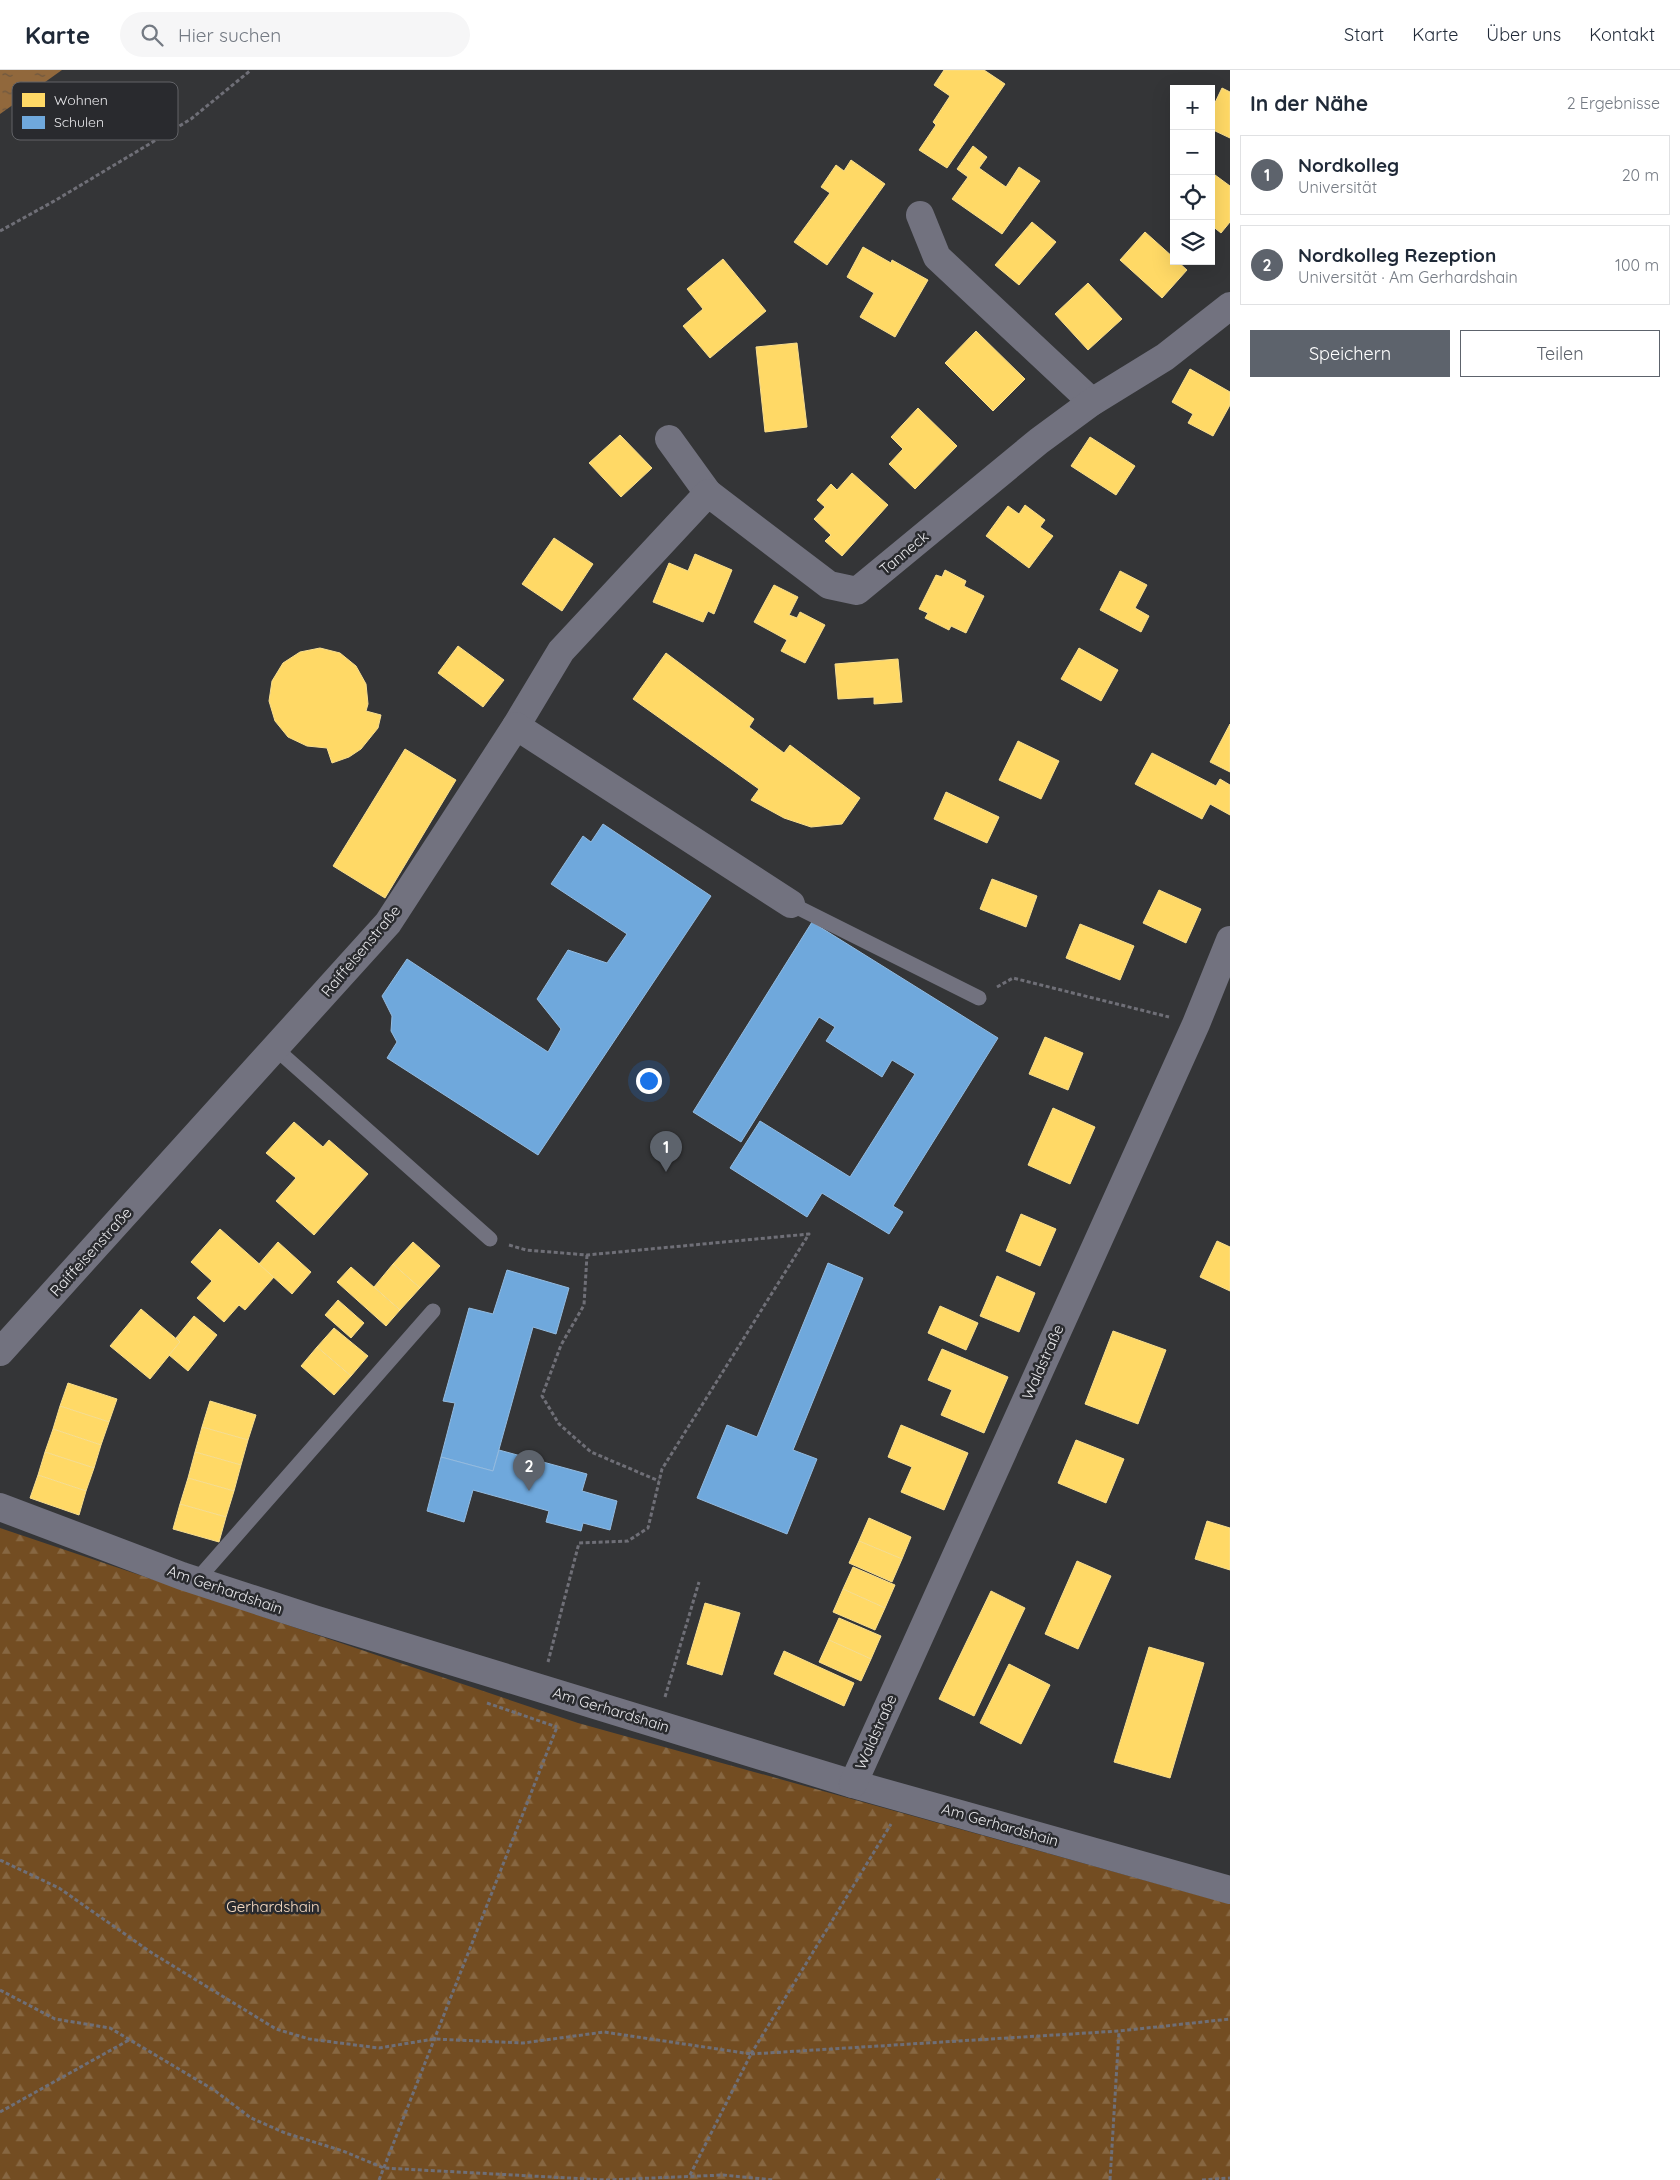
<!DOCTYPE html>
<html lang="de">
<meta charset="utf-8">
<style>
:root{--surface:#fff;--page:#f6f6f7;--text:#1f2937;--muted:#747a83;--line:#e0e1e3;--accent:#5d636c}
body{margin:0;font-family:Quicksand,sans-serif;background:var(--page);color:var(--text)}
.controls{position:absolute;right:15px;top:15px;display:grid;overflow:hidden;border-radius:0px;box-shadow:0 5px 20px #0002}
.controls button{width:45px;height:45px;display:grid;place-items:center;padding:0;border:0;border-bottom:1px solid var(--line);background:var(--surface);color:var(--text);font:25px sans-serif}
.you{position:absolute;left:648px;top:1010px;width:18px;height:18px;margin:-12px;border:4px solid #fff;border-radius:50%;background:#1a73e8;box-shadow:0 0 0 8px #1a73e833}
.badge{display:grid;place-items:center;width:32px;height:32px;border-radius:50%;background:var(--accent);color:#fff;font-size:16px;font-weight:700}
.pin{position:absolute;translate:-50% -41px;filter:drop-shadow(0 1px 2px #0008)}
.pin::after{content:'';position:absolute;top:26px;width:18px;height:15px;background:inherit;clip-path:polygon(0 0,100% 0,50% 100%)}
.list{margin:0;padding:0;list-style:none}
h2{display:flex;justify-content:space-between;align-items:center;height:65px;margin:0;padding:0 20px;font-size:21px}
h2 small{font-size:16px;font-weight:400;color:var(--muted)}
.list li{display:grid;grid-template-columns:32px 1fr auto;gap:15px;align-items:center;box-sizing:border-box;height:80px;margin:0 10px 10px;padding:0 10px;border:1px solid var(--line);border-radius:0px}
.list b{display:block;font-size:19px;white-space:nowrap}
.list p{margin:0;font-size:16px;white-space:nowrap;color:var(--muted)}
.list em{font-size:16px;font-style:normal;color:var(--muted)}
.actions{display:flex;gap:10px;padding:15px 20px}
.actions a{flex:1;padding:11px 0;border:1px solid var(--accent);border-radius:0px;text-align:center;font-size:18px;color:var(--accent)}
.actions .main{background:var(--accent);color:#fff}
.icon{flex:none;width:28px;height:28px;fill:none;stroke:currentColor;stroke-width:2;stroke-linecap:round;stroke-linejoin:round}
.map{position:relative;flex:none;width:1230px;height:2110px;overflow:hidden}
header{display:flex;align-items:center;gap:30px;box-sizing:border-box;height:70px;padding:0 25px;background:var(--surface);border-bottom:1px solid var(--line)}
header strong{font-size:24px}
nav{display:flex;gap:28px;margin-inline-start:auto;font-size:18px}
.search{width:350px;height:45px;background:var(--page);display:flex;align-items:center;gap:12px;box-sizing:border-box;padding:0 18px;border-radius:28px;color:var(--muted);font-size:19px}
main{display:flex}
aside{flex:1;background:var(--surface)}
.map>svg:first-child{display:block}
.forest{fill:url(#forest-firs)}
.water{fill:url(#water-ripples)}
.homes{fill:#ffd966;stroke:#f8de8e}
.schools{fill:#6fa8dc;stroke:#93bbe0}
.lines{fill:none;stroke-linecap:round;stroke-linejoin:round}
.path{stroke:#6f6f77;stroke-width:3;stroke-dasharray:4 2.5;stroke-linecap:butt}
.service{stroke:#72727f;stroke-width:15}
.minor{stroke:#72727f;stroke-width:28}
.labels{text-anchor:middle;stroke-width:5;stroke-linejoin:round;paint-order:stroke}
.street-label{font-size:15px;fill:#e8e8eb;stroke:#292a2e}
.park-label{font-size:15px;fill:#f9ddc3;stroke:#292a2e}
.key{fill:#292a2e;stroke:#626367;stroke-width:1}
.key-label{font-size:14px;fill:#e8e8eb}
</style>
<header>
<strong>Karte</strong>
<div class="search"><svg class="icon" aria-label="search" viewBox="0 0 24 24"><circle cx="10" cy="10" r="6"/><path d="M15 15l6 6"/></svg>Hier suchen</div>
<nav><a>Start</a><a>Karte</a><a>Über uns</a><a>Kontakt</a></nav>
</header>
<main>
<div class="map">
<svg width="1230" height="2110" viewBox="0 0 1230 2110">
<defs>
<pattern id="forest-firs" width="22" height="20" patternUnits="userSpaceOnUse" patternTransform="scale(1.25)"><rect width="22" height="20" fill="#734d22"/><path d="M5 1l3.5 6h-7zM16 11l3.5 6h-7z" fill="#876742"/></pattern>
<pattern id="water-ripples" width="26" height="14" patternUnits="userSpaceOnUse" patternTransform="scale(1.25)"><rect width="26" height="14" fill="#91683c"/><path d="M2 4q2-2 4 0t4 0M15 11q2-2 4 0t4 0" fill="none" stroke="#6c5741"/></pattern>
</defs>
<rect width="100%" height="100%" fill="#343537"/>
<polygon class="forest" points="0,1458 578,1653 1230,1834 1230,2110 0,2110"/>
<polygon class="water" points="0,0 62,0 0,44"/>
<g class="homes">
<polygon points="944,0 984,0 1005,14 947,98 919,80 936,55 933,52 950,26 934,15"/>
<polygon points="1222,18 1230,22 1230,68 1211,59 1211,41"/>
<polygon points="973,76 987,87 979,98 1006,117 1019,97 1040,111 1002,164 952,129 968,107 957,99"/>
<polygon points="851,90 885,114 827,195 794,172 830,123 821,117 836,95 844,101"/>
<polygon points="1211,102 1230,116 1230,152 1221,163 1211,155"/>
<polygon points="1032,152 1056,172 1019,215 995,195"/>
<polygon points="1145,162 1174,188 1174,191 1177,191 1187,200 1162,228 1120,190"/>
<polygon points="863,177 891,193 892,190 928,210 895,267 860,247 874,223 847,207"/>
<polygon points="723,189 766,241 710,288 683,256 703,239 687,219"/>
<polygon points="1088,213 1122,249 1088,280 1055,244"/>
<polygon points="976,261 1025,309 993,341 945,293"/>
<polygon points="797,273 807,357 765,362 756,277"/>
<polygon points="1190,299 1230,322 1230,335 1213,366 1188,353 1193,344 1172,332"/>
<polygon points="918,338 957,376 915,419 889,394 903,379 891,367"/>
<polygon points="620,365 652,398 621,427 589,393"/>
<polygon points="1090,367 1135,396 1116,425 1071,396"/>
<polygon points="852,403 888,435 842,486 825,471 831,465 814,449 825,437 817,430 831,414 837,420"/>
<polygon points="1025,435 1045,450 1040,457 1053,466 1029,498 986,466 1008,436 1019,444"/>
<polygon points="554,468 593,494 562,541 522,514"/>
<polygon points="695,484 732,500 714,544 708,541 703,552 653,532 669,493 688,501"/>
<polygon points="945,500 966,511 964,516 984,526 966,563 951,556 949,560 925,548 928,543 919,539 936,505 942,507"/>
<polygon points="1120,501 1147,515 1135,538 1149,546 1141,562 1100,540"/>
<polygon points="774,515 798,527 789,545 797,548 800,542 825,555 805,593 781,581 787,570 754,552"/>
<polygon points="458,576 504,610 483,637 438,603"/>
<polygon points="320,578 340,583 356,596 366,614 368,634 366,641 381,645 378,658 361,679 349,687 332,693 327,678 307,676 288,667 275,651 269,631 272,611 283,593 300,582"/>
<polygon points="1079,578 1118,600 1101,631 1061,609"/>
<polygon points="666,583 754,649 749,657 784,683 790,675 860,728 842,754 811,757 784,748 751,730 759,719 633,629"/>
<polygon points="898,589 902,632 874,634 874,627 838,629 835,594"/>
<polygon points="1230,654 1230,702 1210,692"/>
<polygon points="1018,671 1059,691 1041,729 999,710"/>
<polygon points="405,679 456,710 385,828 333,796"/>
<polygon points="1152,683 1216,716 1220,709 1230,715 1230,745 1210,734 1202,749 1135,714"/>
<polygon points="946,722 999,747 987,773 934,749"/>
<polygon points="992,809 1037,826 1026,857 980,839"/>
<polygon points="1159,820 1201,839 1186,873 1143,853"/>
<polygon points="1080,854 1134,876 1120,910 1066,888"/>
<polygon points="1045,967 1083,983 1068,1020 1029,1004"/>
<polygon points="1053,1038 1095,1057 1070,1114 1028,1095"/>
<polygon points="294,1052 323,1077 329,1070 368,1104 314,1165 276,1131 296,1108 266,1083"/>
<polygon points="1021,1144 1056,1159 1040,1196 1006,1181"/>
<polygon points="220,1159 274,1207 245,1240 239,1235 224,1252 197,1228 212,1211 191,1192"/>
<polygon points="1217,1171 1230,1177 1230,1221 1200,1207"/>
<polygon points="278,1172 311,1202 292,1224 259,1194"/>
<polygon points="413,1172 440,1196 420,1218 393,1194"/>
<polygon points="393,1194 420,1218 400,1240 374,1217"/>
<polygon points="351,1197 400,1240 386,1256 337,1212"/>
<polygon points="997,1206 1035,1223 1019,1262 980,1246"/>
<polygon points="338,1230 364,1253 351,1268 325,1245"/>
<polygon points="940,1236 978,1253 966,1280 928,1263"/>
<polygon points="141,1239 180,1272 150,1309 110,1276"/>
<polygon points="194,1246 217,1265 188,1301 169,1285 180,1272 176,1268"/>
<polygon points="334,1258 368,1286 351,1306 317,1277"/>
<polygon points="1113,1261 1166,1280 1138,1354 1085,1334"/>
<polygon points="317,1277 351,1306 334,1325 301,1296"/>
<polygon points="942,1279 1008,1307 984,1363 941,1345 952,1320 928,1310"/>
<polygon points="68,1313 117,1329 109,1352 60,1336"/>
<polygon points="210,1331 256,1345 248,1370 202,1357"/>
<polygon points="60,1336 109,1352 101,1375 53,1359"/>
<polygon points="901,1355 968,1383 944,1440 901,1422 912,1397 888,1387"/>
<polygon points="202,1357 248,1370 241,1395 195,1382"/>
<polygon points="53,1359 101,1375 94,1398 45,1382"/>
<polygon points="1076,1370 1124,1389 1106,1433 1058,1413"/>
<polygon points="45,1382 94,1398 86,1421 38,1405"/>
<polygon points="195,1382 241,1395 234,1421 188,1408"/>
<polygon points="38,1405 86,1421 79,1445 30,1428"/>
<polygon points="188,1408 234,1421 226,1447 180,1434"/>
<polygon points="180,1434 226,1447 219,1472 173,1459"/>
<polygon points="869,1448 911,1467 902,1489 859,1471"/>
<polygon points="1207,1451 1230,1458 1230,1500 1195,1489"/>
<polygon points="859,1471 902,1489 892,1512 849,1493"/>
<polygon points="1077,1491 1111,1506 1078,1579 1045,1564"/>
<polygon points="853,1497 895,1515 885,1538 843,1519"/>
<polygon points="843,1519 885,1538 875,1560 833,1542"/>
<polygon points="991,1521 1025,1538 974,1646 939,1629"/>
<polygon points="705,1533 740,1543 722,1605 687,1594"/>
<polygon points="839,1548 881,1566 871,1589 829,1570"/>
<polygon points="829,1570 871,1589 861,1611 819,1592"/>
<polygon points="1149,1577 1204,1593 1170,1708 1114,1692"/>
<polygon points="784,1581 854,1613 844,1636 774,1604"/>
<polygon points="1009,1594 1050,1615 1021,1674 980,1653"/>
</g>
<g class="schools">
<polygon points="603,754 711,826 538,1085 387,988 397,972 391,961 392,946 382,926 407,889 548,982 561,959 537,929 568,880 607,893 627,864 551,814 583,766 591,772"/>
<polygon points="812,852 998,968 893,1136 903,1142 889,1164 822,1123 807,1147 730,1098 760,1051 850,1107 915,1004 892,990 882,1007 826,971 835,957 819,947 741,1072 693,1042"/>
<polygon points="828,1193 863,1208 793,1380 817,1389 787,1464 697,1428 727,1355 757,1367"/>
<polygon points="507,1200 569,1218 556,1264 533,1257 493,1401 441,1387 455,1333 443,1331 469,1238 493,1244"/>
<polygon points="499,1380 587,1404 582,1421 617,1431 610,1460 583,1453 581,1461 546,1452 549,1441 473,1420 464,1452 427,1441 441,1387 493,1401"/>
</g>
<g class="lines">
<g class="path">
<polyline points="0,161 56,130 191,49 251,0"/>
<polyline points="997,917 1013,908 1169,947"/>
<polyline points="509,1175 526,1180 587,1185 809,1164 662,1399 648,1458 628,1471 579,1473 548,1592"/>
<polyline points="587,1185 584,1235 561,1275 542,1326 559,1354 591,1382 659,1411"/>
<polyline points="665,1627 699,1512"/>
<polyline points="487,1633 557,1657"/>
<polyline points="0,1790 59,1818 152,1883 276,1959 309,1969 379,1978 434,1969 523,1973 604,1962 751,1984 689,2107"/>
<polyline points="0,1920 55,1949 110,1958 214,2020 251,2048 285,2063 343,2081 384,2098 606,2110 723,2105 774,2110"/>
<polyline points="751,1984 1119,1961 1230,1949"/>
<polyline points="751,1984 891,1754"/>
<polyline points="0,2042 129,1970"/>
<polyline points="379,2110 557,1657"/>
<polyline points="936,2110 943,2110"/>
<polyline points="1110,2110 1119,1961"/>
<polyline points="1202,2110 1230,2108"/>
</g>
<g class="service">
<polyline points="791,834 979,928"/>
<polyline points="276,979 490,1169"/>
<polyline points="196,1511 433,1241"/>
</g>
<g class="minor">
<polyline points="920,145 937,187 1092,332"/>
<polyline points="669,369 708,423"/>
<polyline points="516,656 561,581 708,423 829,515 857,521 1039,371 1092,332 1165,287 1230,236"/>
<polyline points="0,1282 388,853 516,656 791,834"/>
<polyline points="0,1437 182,1506 314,1549 853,1714 1230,1820"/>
<polyline points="853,1714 1196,954 1230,870"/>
</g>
</g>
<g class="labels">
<g class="street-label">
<text transform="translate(904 483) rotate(-40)" y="5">Tanneck</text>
<text transform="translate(361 881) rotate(-50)" y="5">Raiffeisenstraße</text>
<text transform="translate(91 1182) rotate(-48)" y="5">Raiffeisenstraße</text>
<text transform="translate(1043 1292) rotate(-66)" y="5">Waldstraße</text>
<text transform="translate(225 1520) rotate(19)" y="5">Am Gerhardshain</text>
<text transform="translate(611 1640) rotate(17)" y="5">Am Gerhardshain</text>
<text transform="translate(876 1662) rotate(-66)" y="5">Waldstraße</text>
<text transform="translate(1000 1755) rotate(16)" y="5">Am Gerhardshain</text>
</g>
<g class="park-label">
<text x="273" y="1842">Gerhardshain</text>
</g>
</g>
<rect x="12" y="12" width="166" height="58" rx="8" class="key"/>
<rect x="22" y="23" width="23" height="14" fill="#ffd966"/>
<rect x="22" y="46" width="23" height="13" fill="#6fa8dc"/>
<g class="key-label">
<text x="54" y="35">Wohnen</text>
<text x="54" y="57">Schulen</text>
</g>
</svg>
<div class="controls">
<button>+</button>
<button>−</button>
<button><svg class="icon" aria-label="locate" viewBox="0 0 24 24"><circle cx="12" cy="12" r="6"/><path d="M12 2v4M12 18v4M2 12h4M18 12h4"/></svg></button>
<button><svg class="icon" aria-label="layers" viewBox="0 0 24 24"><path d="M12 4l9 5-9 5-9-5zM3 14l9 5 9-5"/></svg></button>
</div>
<div class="you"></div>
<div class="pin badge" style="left:666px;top:1102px">1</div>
<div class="pin badge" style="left:529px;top:1421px">2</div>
</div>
<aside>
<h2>In der Nähe<small>2 Ergebnisse</small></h2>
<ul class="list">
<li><span class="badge">1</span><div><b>Nordkolleg</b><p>Universität</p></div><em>20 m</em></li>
<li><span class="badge">2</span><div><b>Nordkolleg Rezeption</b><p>Universität · Am Gerhardshain</p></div><em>100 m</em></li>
</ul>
<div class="actions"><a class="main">Speichern</a><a>Teilen</a></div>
</aside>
</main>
